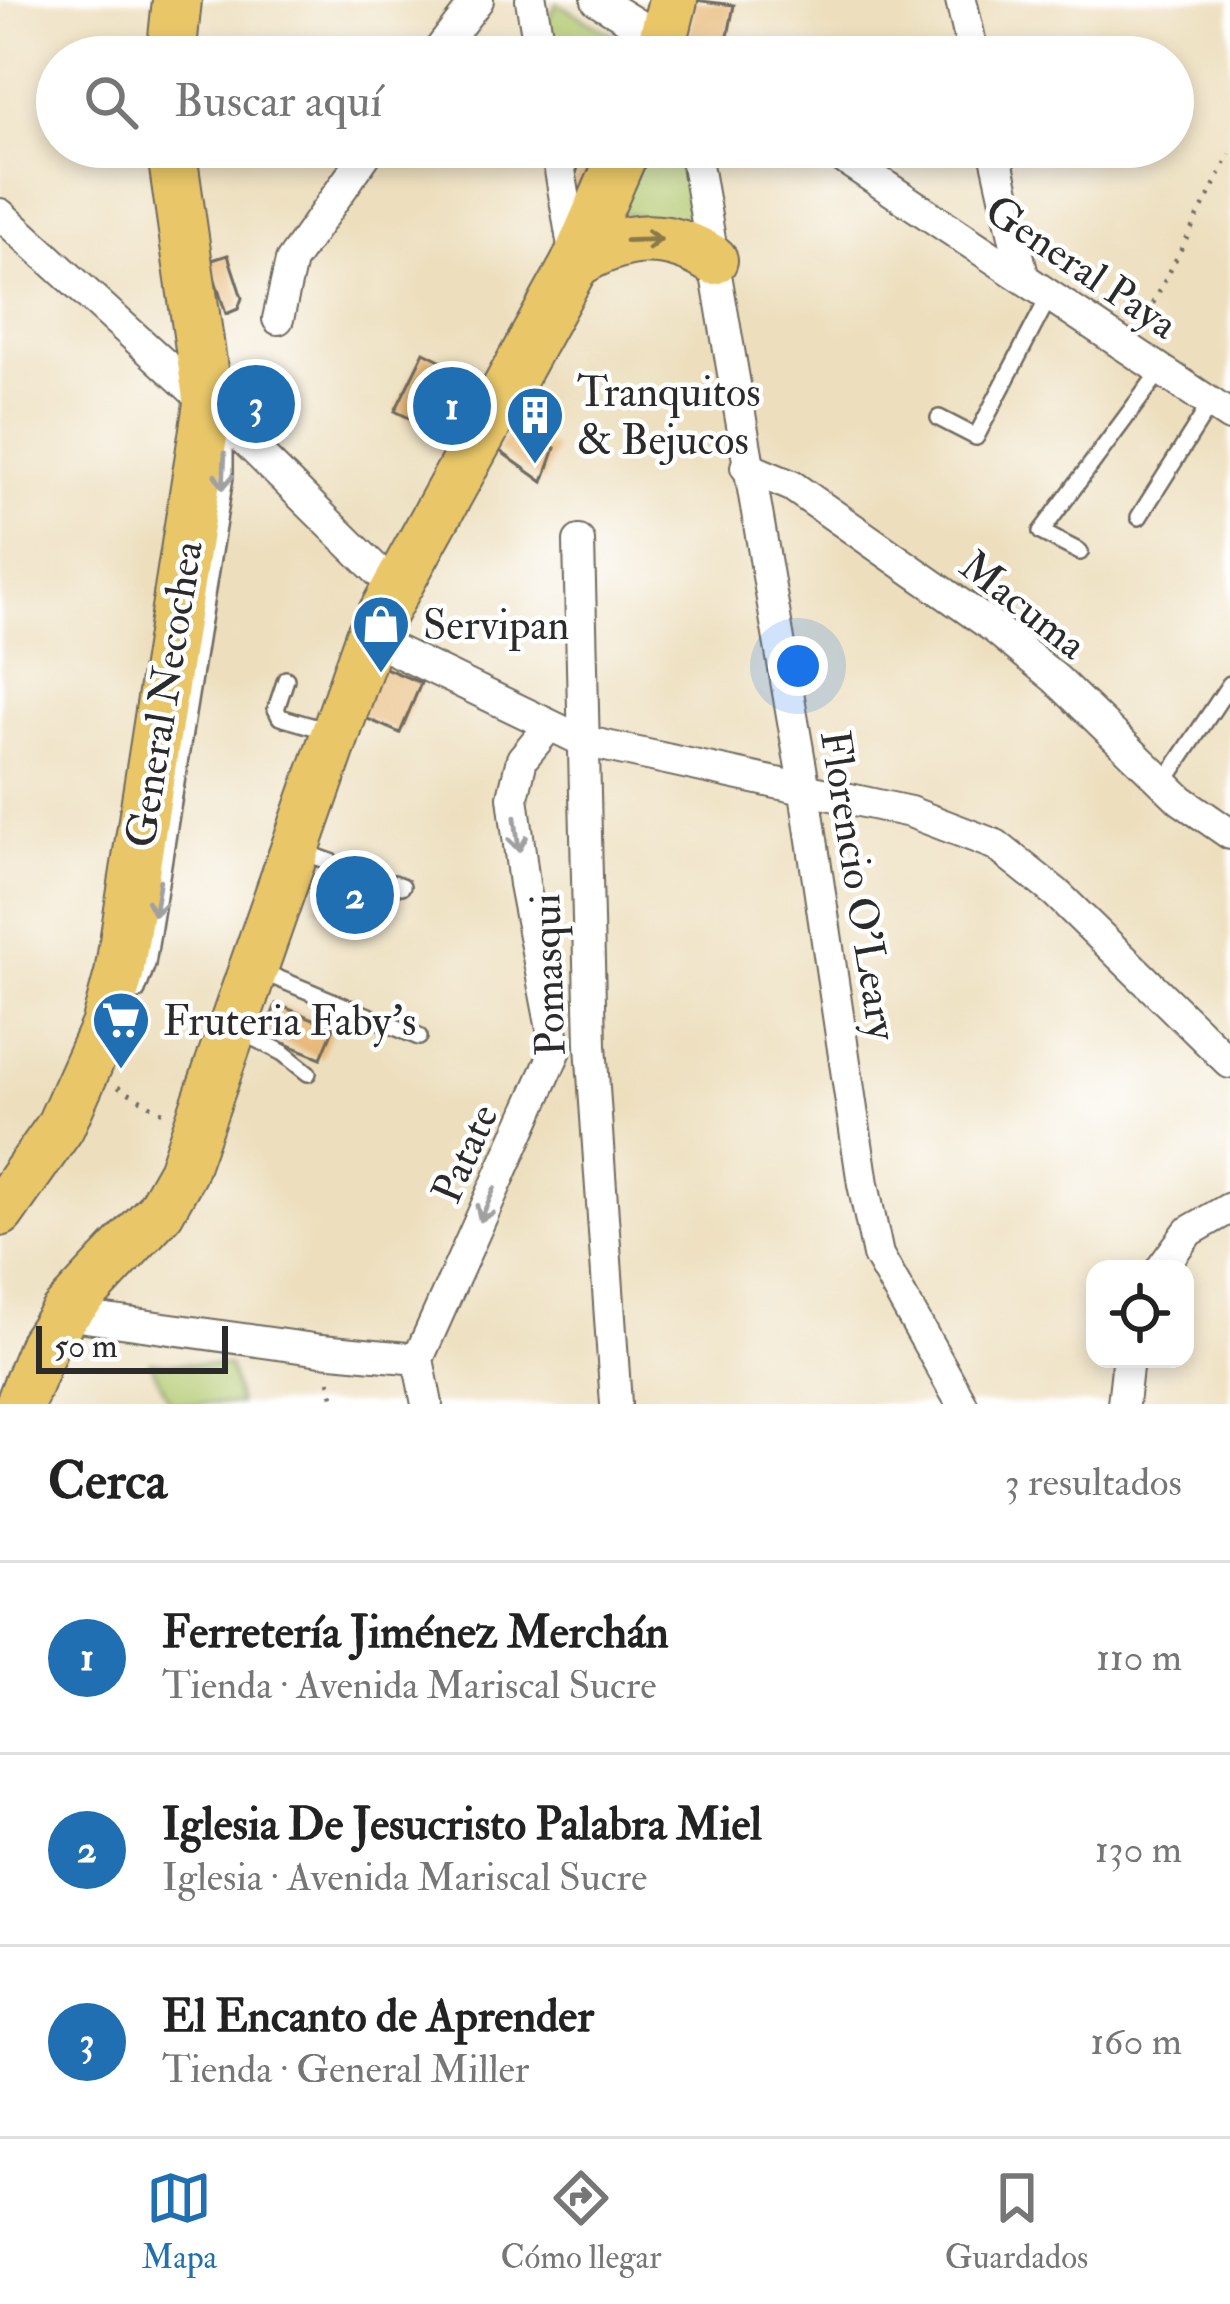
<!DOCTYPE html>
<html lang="es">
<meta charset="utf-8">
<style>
:root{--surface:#fff;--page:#f6f6f6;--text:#222;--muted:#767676;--line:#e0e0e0;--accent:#1f6fb2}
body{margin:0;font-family:"IM FELL Double Pica",serif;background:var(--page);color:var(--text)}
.controls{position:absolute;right:36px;bottom:36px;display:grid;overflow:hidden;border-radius:24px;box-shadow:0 6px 18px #0003}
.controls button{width:108px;height:108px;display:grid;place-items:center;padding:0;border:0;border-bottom:3px solid var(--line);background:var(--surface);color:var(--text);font:60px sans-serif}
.scale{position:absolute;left:36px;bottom:30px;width:192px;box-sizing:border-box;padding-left:12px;border:6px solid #2b2b2b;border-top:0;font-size:33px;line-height:42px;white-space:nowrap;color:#2b2b2b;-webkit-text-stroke:9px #fff;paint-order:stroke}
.you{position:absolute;left:798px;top:666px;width:42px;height:42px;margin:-30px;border:9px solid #fff;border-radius:50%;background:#1a73e8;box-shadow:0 0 0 18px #1a73e833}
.badge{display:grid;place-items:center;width:78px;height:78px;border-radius:50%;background:var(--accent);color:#fff;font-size:39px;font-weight:700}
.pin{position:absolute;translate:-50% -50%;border:6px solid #fff;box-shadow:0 3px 12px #0006}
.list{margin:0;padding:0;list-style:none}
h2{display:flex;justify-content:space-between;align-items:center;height:156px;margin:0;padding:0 48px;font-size:51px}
h2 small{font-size:39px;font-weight:400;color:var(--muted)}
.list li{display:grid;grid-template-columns:78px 1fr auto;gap:36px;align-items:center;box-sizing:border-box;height:192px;padding:0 48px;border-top:3px solid var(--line)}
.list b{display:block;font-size:45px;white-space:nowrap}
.list p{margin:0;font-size:39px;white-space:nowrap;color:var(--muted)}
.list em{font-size:39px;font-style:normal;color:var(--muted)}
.icon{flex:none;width:66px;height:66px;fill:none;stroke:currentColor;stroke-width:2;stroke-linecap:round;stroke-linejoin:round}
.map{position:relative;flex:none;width:1230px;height:1404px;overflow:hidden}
.search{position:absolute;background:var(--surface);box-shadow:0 6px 18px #0003;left:36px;right:36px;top:36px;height:132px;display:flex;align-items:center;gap:30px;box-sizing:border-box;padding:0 42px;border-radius:66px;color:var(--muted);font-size:45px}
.sheet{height:732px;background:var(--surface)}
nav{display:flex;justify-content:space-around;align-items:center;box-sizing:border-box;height:168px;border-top:3px solid var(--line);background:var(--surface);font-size:33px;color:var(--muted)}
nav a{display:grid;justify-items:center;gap:6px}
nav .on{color:var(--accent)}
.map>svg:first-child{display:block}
.green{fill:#b0c76c;stroke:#6e794c;stroke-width:3}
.building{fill:#e7b775}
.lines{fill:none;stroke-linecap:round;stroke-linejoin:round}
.service-casing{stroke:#6f6a5e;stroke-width:20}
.minor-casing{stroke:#6f6a5e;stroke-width:34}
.primary-casing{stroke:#6f6a5e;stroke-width:52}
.path{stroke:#6f6a5e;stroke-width:4.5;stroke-dasharray:3 9;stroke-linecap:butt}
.service{stroke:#fff;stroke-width:15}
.minor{stroke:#fff;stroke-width:30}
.primary{stroke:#e9c769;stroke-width:48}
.oneway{stroke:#8a794a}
.oneway2{stroke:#a0a0a0}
.labels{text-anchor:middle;stroke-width:9;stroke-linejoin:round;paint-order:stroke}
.street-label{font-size:42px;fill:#2b2b2b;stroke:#fff}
.poi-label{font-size:42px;fill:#2b2b2b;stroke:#fff;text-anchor:start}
</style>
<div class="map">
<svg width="1230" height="1404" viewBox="0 0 1230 1404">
<rect width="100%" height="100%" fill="#fff"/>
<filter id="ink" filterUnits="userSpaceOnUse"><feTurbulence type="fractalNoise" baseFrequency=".00833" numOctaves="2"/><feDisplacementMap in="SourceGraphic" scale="24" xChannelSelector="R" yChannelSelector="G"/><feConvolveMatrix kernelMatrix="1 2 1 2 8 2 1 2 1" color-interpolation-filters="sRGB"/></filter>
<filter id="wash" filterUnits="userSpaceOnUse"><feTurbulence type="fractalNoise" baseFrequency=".004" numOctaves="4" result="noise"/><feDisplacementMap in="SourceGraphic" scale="48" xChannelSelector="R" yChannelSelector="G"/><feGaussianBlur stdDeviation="2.7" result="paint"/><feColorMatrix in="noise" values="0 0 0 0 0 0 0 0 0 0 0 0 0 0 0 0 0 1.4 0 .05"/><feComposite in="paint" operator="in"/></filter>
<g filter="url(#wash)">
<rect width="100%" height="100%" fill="#eddfbe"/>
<g class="green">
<polygon points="557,3 613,35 605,57 554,57 547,20"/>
<polygon points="639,147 676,147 698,225 616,213"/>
<polygon points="150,1362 229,1366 239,1404 171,1404"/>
</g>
<g id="blocks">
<g class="building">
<polygon points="694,0 734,5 728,36 711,56 693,51 688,40"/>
<polygon points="586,147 599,147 581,193 570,189"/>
<polygon points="228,255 242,298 238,309 226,314 209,261"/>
<polygon points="424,352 473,377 444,435 395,411"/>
<polygon points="266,383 298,416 270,442 251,422 245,403"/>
<polygon points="509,432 555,448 543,482 497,449"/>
<polygon points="378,665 421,683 400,733 356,714"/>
<polygon points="331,860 395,880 380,927 316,907"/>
<polygon points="276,1004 334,1027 321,1058 264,1035"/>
</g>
</g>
</g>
<g filter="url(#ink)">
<use href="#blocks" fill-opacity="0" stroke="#6f6a5e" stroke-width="3"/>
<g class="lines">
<defs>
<g id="service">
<polyline points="939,418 976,437 1050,295"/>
<polyline points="1139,517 1211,403"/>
<polyline points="1080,552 1041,532 1161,370"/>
<polyline points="286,679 276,709 280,717 332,732"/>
<polyline points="1164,783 1230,684"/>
<polyline points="303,852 331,862"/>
<polyline points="394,883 402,886"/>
<polyline points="260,971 419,1037"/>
<polyline points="137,991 147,964 225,477 225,429"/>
<polyline points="239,1030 283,1053 308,1073"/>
</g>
<g id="minor">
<polyline points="531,0 541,57"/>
<polyline points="597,0 690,57"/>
<polyline points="961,0 974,57"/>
<polyline points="434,57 478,0"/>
<polyline points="556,147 575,258"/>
<polyline points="694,147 803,779 863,1184 878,1255 962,1404"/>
<polyline points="827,147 1230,416"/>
<polyline points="994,147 1023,276"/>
<polyline points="0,214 208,404 395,588"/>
<polyline points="278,319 291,261 371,147"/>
<polyline points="746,467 792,486 993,627 1056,679 1181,800 1230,834"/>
<polyline points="579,541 591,1045 616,1404"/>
<polyline points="369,638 583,741 910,812 996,845 1056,893 1230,1063"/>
<polyline points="1161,1269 1188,1232 1230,1208"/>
<polyline points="64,1314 321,1350 418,1359"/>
<polyline points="427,1404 418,1359 556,1050 524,884 513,797 522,759 548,727"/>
<polyline points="1123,1404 1128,1359"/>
</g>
<g id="primary">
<polyline points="171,57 177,0"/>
<polyline points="659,57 673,0"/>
<path d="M 575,264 C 621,234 666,230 713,260"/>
<polyline points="0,1212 60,1127 105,1026 119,974 208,404 171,147"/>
<polyline points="20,1404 44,1344 64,1314 160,1211 182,1172 369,638 575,264 626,147"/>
</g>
</defs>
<use href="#service" class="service-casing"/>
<use href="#minor" class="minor-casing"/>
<use href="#primary" class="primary-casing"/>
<g class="path">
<polyline points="1142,325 1230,154"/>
<polyline points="118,1087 166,1114"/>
<polyline points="329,1381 335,1404"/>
</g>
<use href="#service" class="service"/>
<use href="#minor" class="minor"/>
<use href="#primary" class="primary"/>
</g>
<defs><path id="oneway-shaft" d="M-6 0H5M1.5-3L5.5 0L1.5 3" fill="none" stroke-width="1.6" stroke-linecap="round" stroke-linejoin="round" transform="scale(3)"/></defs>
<use class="oneway" href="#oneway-shaft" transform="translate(644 240) rotate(-2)"/>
<g class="oneway2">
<use href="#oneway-shaft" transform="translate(224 471) rotate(93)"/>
<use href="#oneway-shaft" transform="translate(517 834) rotate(83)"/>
<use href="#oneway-shaft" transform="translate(157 898) rotate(99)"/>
<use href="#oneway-shaft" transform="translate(487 1205) rotate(114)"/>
</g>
</g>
<defs>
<symbol id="building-pin" viewBox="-11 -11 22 30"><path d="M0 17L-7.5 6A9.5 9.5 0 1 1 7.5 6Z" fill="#1f6fb2" stroke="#fff"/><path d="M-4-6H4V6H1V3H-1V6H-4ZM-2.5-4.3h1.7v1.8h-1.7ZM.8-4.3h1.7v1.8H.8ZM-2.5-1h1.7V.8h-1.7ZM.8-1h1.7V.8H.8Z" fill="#fff"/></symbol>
<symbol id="shop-pin" viewBox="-11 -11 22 30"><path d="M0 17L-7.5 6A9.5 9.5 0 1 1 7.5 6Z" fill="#1f6fb2" stroke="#fff"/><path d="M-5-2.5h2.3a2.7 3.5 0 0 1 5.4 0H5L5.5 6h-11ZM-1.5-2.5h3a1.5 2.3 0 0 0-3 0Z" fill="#fff"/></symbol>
<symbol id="supermarket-pin" viewBox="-11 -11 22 30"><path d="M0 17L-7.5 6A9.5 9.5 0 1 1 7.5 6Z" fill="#1f6fb2" stroke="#fff"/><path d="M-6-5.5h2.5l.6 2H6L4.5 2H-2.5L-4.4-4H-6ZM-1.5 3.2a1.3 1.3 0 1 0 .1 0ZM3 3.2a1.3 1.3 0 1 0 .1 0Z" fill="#fff"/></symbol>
</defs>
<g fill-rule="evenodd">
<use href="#building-pin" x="502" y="382" width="66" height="90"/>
<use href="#shop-pin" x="348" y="591" width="66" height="90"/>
<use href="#supermarket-pin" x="88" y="987" width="66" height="90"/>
</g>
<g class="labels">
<g class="street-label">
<text transform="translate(1082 266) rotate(34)" y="15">General Paya</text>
<text transform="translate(1024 604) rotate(38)" y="15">Macuma</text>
<text transform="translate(163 694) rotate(-81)" y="15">General Necochea</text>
<text transform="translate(860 885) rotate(81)" y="15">Florencio O'Leary</text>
<text transform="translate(547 975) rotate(-92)" y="15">Pomasqui</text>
<text transform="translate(464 1153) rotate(-66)" y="15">Patate</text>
</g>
<g class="poi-label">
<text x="577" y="406">Tranquitos<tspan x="577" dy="48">&amp; Bejucos</tspan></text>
<text x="423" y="639">Servipan</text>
<text x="163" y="1035">Fruteria Faby's</text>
</g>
</g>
</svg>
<div class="controls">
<button><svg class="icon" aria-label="locate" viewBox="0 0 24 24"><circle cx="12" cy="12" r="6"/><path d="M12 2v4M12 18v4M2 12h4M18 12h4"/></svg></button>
</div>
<div class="scale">50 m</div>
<div class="you"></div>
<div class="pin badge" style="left:452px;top:406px">1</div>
<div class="pin badge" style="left:355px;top:895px">2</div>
<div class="pin badge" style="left:256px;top:404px">3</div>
<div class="search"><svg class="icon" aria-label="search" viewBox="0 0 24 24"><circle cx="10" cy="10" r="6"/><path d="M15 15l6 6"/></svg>Buscar aquí</div>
</div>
<section class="sheet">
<h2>Cerca<small>3 resultados</small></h2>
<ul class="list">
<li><span class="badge">1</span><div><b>Ferretería Jiménez Merchán</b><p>Tienda · Avenida Mariscal Sucre</p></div><em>110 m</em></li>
<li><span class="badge">2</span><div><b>Iglesia De Jesucristo Palabra Miel</b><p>Iglesia · Avenida Mariscal Sucre</p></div><em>130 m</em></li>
<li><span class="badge">3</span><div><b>El Encanto de Aprender</b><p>Tienda · General Miller</p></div><em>160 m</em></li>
</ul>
</section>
<nav>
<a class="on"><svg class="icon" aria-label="map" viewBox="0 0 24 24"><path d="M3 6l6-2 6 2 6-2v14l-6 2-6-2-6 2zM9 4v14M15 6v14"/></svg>Mapa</a>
<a><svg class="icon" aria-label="directions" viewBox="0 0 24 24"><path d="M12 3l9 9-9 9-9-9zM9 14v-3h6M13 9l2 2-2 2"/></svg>Cómo llegar</a>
<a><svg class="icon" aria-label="saved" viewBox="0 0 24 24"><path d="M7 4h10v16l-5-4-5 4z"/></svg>Guardados</a>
</nav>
